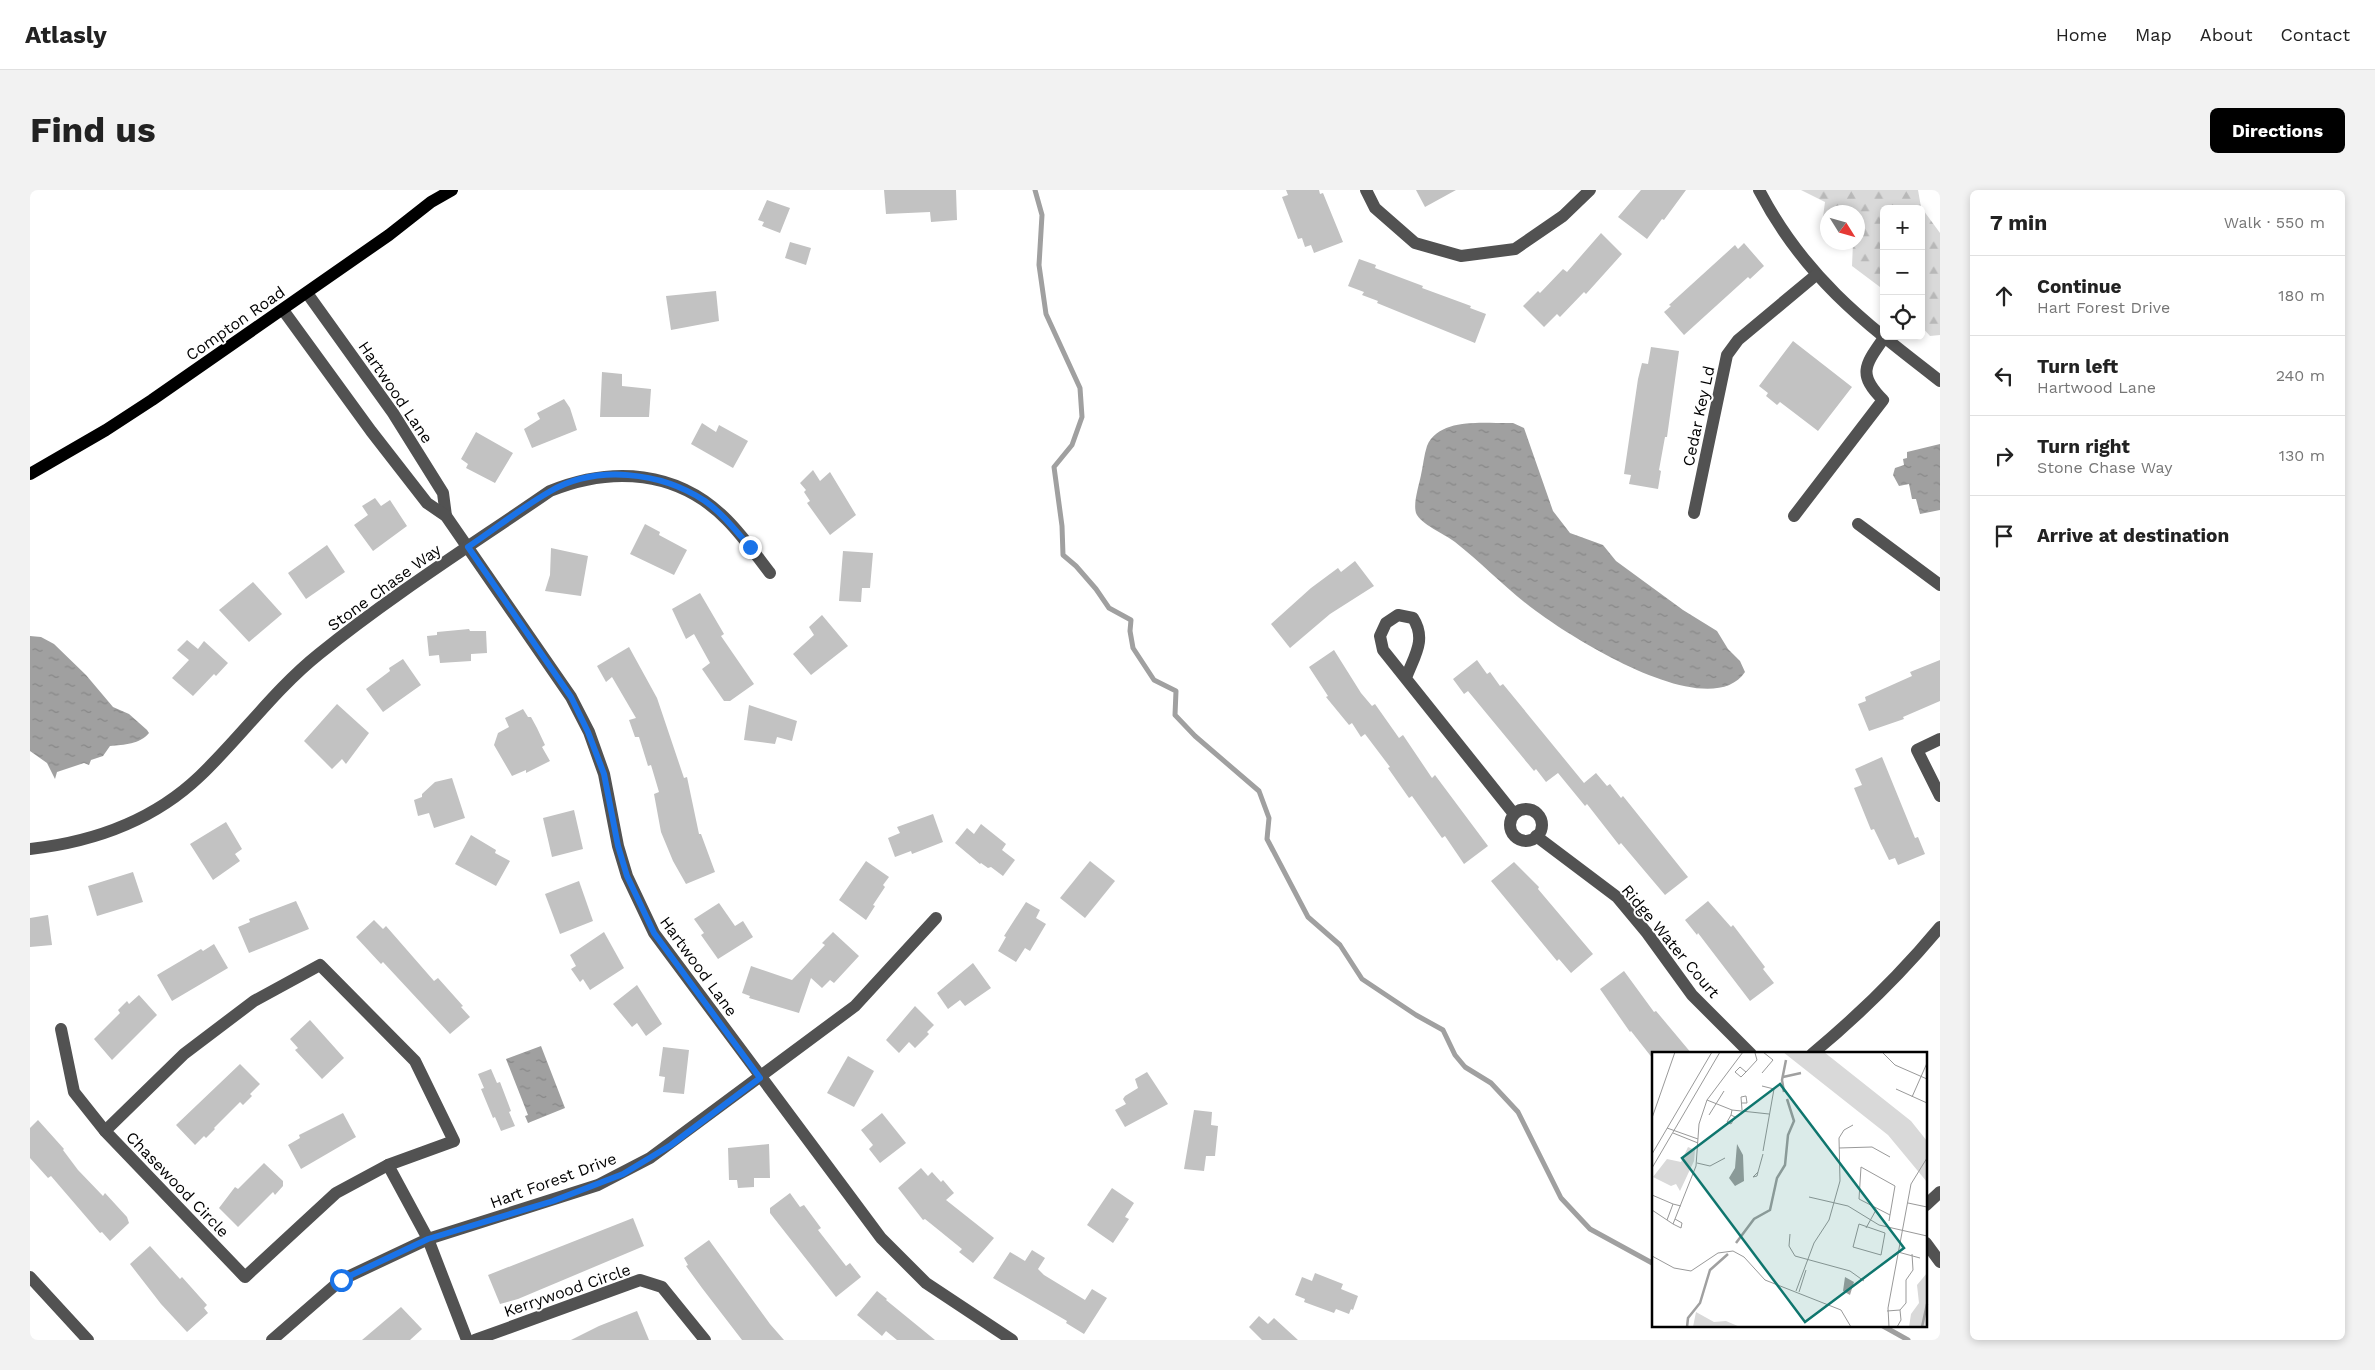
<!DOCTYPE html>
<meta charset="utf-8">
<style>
:root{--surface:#fff;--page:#f2f2f2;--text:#222;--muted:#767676;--line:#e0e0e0;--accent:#000}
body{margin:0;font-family:"Work Sans",sans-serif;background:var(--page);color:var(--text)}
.controls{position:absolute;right:15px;top:15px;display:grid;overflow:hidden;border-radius:8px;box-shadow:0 2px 8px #0003}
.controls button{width:45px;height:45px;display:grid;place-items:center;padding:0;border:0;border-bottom:1px solid var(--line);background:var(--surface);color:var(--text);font:25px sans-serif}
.compass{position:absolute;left:1790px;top:15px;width:45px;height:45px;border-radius:50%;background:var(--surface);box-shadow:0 2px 8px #0003;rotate:127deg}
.stop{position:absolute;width:15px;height:15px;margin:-11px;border:4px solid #1a73e8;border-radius:50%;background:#fff}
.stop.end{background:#1a73e8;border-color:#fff;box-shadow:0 1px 5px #0008}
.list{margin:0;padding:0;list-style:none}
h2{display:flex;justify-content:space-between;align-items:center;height:65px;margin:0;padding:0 20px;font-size:21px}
h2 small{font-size:16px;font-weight:400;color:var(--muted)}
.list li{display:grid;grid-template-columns:32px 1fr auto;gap:15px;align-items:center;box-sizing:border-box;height:80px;padding:0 20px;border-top:1px solid var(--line)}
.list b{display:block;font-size:19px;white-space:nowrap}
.list p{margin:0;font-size:16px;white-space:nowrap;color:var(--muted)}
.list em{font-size:16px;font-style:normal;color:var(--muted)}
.icon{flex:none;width:28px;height:28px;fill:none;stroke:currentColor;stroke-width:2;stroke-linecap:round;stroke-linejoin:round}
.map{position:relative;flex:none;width:1910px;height:1150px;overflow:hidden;border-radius:8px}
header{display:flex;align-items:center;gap:30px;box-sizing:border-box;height:70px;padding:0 25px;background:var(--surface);border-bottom:1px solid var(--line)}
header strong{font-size:24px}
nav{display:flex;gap:28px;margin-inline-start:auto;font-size:18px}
.intro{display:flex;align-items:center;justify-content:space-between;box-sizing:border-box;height:120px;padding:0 30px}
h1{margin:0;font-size:35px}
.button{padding:12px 22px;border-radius:8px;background:var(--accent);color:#fff;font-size:18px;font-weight:700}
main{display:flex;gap:30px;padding:0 30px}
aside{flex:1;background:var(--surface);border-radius:8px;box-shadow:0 2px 8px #0003}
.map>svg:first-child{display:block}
.forest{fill:url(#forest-firs)}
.water{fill:url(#water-ripples)}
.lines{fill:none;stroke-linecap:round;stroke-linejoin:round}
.stream{stroke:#a0a0a0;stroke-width:5}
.building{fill:#c2c2c2}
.minor{stroke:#525252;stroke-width:12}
.major{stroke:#000;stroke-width:12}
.route{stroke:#1a73e8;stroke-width:6}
.labels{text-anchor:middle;stroke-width:4;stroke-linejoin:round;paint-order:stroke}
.street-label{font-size:16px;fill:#000;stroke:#fff}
.inset-river{fill:none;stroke:#a0a0a0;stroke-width:2.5}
.inset-road{fill:none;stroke:#999;stroke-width:1}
.view{fill:#0f766e;fill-opacity:0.15;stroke:#0f766e;stroke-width:2.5}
.inset-edge{fill:none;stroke:#000;stroke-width:2.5}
</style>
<header>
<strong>Atlasly</strong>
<nav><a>Home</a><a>Map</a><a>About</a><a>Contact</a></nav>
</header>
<div class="intro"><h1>Find us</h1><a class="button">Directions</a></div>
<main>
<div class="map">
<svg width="1910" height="1150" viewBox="0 0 1910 1150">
<defs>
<pattern id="forest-firs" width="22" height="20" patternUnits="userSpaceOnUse" patternTransform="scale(1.25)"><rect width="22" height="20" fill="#d9d9d9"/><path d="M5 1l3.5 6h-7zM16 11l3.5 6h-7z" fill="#b8b8b8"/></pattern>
<pattern id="water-ripples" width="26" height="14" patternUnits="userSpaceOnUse" patternTransform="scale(1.25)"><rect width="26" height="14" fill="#a0a0a0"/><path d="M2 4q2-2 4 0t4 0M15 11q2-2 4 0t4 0" fill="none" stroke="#888"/></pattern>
</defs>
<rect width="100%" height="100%" fill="#fff"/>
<polygon class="forest" points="1771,0 1888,0 1891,17 1910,43 1910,145 1900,146 1891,136 1891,19 1854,19 1854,100 1822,76 1823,53 1828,52 1828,22 1798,22 1797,44 1791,42 1795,12"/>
<g class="water">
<path d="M 1483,233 L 1494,238 L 1523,321 L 1540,343 L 1573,355 L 1586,371 L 1653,420 L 1687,441 L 1698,459 L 1710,471 L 1715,482 C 1679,535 1542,448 1506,421 C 1477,400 1453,374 1425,352 C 1415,344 1390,334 1386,323 C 1383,313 1389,295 1391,285 C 1393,276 1394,265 1397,256 C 1410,226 1457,234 1483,233 Z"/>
<polygon points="1910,254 1910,320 1890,324 1886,309 1882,309 1879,294 1869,296 1863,285 1865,278 1874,275 1873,269 1877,268 1877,262"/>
<path d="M 0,446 L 11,447 L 24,454 L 56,485 L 83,517 L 99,524 L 117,540 L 119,543 C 110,554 94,555 80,556 L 73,566 L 61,570 L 59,575 L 54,573 L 27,582 L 25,589 L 17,573 L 0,561 Z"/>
<polygon points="511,856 535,918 498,933 495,926 498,925 476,869"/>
</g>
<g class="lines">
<g class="stream">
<polyline points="1005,0 1012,25 1009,75 1016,124 1050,198 1052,227 1042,255 1024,277 1032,336 1033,365 1046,376 1066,399 1079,418 1101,430 1100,441 1103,458 1124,490 1146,501 1145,525 1165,546 1229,601 1239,628 1237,649 1278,727 1310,755 1332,789 1386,825 1413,840 1425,865 1435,877 1461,893 1488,922 1531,1008 1560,1039 1624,1074"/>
<polyline points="1853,1136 1878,1150"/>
</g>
</g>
<g class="building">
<polygon points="854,0 926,0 927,30 901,32 900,22 856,24"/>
<polygon points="1256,0 1289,0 1290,4 1293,3 1313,52 1284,63 1281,55 1275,57 1272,48 1268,49 1252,7 1258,5"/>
<polygon points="1386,0 1426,0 1395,17"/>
<polygon points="1611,0 1656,0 1634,30 1632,29 1617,49 1588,27"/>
<polygon points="737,10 760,18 750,43 732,36 734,32 728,30"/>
<polygon points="1571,43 1592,64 1556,104 1554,102 1530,127 1527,124 1514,137 1493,116 1508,101 1510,103 1533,79 1537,82"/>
<polygon points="760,52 781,58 776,75 755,68"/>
<polygon points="1714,53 1734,76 1720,89 1718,87 1654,145 1634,122 1641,116 1639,115 1705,55 1708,59"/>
<polygon points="1329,69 1346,75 1345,78 1393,96 1392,98 1441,116 1440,118 1456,124 1445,153 1347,113 1348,111 1332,105 1334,102 1318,96"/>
<polygon points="686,101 689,131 641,140 636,106"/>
<polygon points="1763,151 1822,197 1788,241 1750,212 1747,215 1736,206 1738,203 1729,196"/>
<polygon points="1621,157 1649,161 1637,247 1635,247 1629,280 1631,281 1628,299 1599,294 1601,285 1594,284 1608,189 1612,173 1618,174"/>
<polygon points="572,182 592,184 592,196 621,199 619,227 570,227"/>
<polygon points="534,209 540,218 547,240 502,258 494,239 510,229 507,223"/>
<polygon points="672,233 686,242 689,235 718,251 703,278 661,254"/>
<polygon points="446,242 483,263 465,293 436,278 438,274 431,269"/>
<polygon points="783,280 790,291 800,282 826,325 800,345 777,313 780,311 774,302 776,300 770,293"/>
<polygon points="345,308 351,316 360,310 377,336 343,361 324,335 338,325 332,316"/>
<polygon points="615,334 630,342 629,345 657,360 644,385 600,364"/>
<polygon points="297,355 315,382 276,409 258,383"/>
<polygon points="521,358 558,366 551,406 515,401 520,385"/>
<polygon points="813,361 843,363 840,398 832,398 831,412 809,411"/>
<polygon points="1325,371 1344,396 1300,424 1260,458 1241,434 1281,398 1308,378 1311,382"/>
<polygon points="223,392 252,424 219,452 189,420"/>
<polygon points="670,403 694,444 691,446 724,494 700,511 694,511 672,479 680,473 664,444 656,449 642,419"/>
<polygon points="792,425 818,456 781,485 763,464 784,445 779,437"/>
<polygon points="439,439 440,441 456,441 457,463 441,464 441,471 410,473 409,465 399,466 397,446 407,445 407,442"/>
<polygon points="157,450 168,459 174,451 198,473 186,486 184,484 163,506 142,488 159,470 147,460"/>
<polygon points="599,457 627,508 654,588 657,587 669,644 671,644 685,682 656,694 643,671 631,642 624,604 629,602 621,575 618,576 609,547 605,547 599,530 606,528 582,487 576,492 567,476"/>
<polygon points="1304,460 1331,503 1342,516 1345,514 1369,548 1373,545 1402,588 1405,585 1458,656 1434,674 1415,646 1412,648 1382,606 1379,608 1358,578 1360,577 1335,544 1331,547 1322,533 1319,535 1296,507 1298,506 1279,477"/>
<polygon points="373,469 391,495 353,522 336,499 360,481 359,478"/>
<polygon points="1447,470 1457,484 1460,482 1470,496 1473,494 1554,593 1566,583 1577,596 1580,594 1591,608 1593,606 1658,687 1635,705 1591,653 1589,655 1557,614 1555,616 1528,583 1516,592 1506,579 1504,581 1438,501 1434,504 1423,489"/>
<polygon points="1910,470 1910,511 1873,527 1874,529 1839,541 1828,514 1836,511 1835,507 1882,486 1880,482"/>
<polygon points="307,514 339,543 316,574 312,569 302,579 274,551"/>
<polygon points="719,515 767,531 762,551 747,547 745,554 714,550"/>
<polygon points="493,519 498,527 501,527 507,538 515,555 512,557 520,571 496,583 496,580 482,586 464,555 468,543 479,537 475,528"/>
<polygon points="1852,567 1885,648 1888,647 1895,664 1868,675 1865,668 1859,670 1844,639 1841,640 1824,598 1832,595 1825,579"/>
<polygon points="422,588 435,628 404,638 399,623 388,626 384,610 392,607 392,604 405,592"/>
<polygon points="544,620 553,659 522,667 513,628"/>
<polygon points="903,624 913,652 882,664 881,661 865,667 858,648 870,643 867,637"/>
<polygon points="196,632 212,659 205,664 210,671 183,690 160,654"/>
<polygon points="951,634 976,654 972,660 985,670 973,686 961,677 958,678 951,673 950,674 925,653 937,638 944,644"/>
<polygon points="441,645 466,660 465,663 480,671 466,696 425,674"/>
<polygon points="836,671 859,687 853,695 855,697 843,715 845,716 836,730 809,710"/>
<polygon points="1060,671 1085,691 1055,728 1030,708"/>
<polygon points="1484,672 1509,697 1508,699 1563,764 1541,783 1529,769 1527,771 1461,691"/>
<polygon points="103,682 113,712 67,726 58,696"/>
<polygon points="549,691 563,731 530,744 515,704"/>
<polygon points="266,711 279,739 219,763 208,737 220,732 219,729"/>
<polygon points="1678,711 1701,737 1703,735 1735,777 1733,779 1744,793 1720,811 1668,743 1667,745 1655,730"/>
<polygon points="996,712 1010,720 1006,728 1016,734 1000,761 995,758 986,772 968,761 976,747 974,746"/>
<polygon points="689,713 705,736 713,731 723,747 688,769 671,745 674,743 664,729"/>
<polygon points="18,725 22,755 0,757 0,728"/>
<polygon points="344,730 353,739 356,736 404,791 408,788 433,816 431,817 440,827 420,844 353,772 351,774 326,747"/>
<polygon points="574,742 594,778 560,800 553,789 550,792 541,779 546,776 540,765"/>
<polygon points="803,742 829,766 804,793 800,790 792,798 781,788 769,823 719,808 720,806 712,803 721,776 762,790 795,755 792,753"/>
<polygon points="184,754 198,778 142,811 127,785 171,759 173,761"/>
<polygon points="943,773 961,798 935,816 930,810 918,819 907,803"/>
<polygon points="1594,781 1624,822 1626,821 1662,864 1624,864 1623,869 1601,841 1600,842 1570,799"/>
<polygon points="607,795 632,834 616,846 607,833 602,837 583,814"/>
<polygon points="109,805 127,825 82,870 64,849 90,823 88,820 97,811 99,814"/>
<polygon points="885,816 904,835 897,842 899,844 885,858 879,852 869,863 856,850"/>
<polygon points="280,830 314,868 292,889 265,860 268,858 260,849"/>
<polygon points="633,857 659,860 654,904 633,902 635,887 629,886"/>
<polygon points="818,866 844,881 824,917 797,903"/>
<polygon points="210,874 230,894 220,904 222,906 213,915 210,912 184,938 185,939 176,948 174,946 165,955 146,935"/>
<polygon points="461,879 467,893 470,892 481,921 479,922 485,936 471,941 465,927 463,928 451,899 454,898 448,884"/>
<polygon points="1117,882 1138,914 1095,937 1085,920 1096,914 1093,909 1095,906 1108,898 1105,889"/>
<polygon points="1164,920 1182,922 1181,935 1188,936 1185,966 1176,966 1174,981 1154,979"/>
<polygon points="313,923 326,947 271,979 258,955 270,948 269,945"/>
<polygon points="852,923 876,953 850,973 839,959 843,955 831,940"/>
<polygon points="8,930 34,959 33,960 48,980 73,1006 75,1003 97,1027 99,1033 80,1051 72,1042 70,1043 21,986 18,988 0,968 0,938"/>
<polygon points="739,954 740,988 724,988 724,997 708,998 707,990 699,990 698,958"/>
<polygon points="234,973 253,991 253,996 245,1005 243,1002 208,1037 189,1018 205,997 208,999"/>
<polygon points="891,978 898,986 902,982 911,992 913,990 924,1003 916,1010 964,1048 943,1073 929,1062 932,1059 895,1029 893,1030 868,998"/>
<polygon points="1082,998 1104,1013 1095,1027 1099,1029 1083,1053 1057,1035"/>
<polygon points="760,1003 770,1017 774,1015 791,1038 788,1040 816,1076 820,1073 831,1087 806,1107 740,1023 740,1018"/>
<polygon points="603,1028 614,1056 488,1109 470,1114 458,1085"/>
<polygon points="679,1050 740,1134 754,1150 712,1150 672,1098 656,1076 658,1075 654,1068"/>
<polygon points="120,1056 150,1089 152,1087 177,1115 174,1118 178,1123 157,1142 131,1114 100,1074"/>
<polygon points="1002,1060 1015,1068 1008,1079 1014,1085 1055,1110 1062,1099 1077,1108 1054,1144 1036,1133 1037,1131 963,1088 980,1062 995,1071"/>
<polygon points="1285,1083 1313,1094 1311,1099 1328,1106 1323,1120 1321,1119 1319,1124 1306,1119 1304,1123 1274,1112 1275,1109 1265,1105 1272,1087 1282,1091"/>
<polygon points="847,1101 857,1109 856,1110 905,1150 867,1150 856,1141 852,1146 827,1125"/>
<polygon points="371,1117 392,1139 380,1150 332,1150"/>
<polygon points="607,1121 619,1150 541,1150 569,1136"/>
<polygon points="1229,1126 1238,1134 1244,1128 1268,1150 1232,1150 1219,1137"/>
</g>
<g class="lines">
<g class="minor">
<polyline points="1336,0 1345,18 1385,53 1431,66 1485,59 1533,26 1560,0"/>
<path d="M 1729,0 C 1774,87 1835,133 1910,191"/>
<polyline points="277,103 363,223 413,303 416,326"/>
<polyline points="253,120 341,241 397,313 416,326 541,507 559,542 574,584 588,656 597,686 624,743 851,1048 896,1093 982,1150"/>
<polyline points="1664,323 1697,165 1708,150 1786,85"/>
<path d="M 1764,326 L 1853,210 C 1827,184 1835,175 1854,148"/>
<polyline points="1828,334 1910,395"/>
<path d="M 1376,488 C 1384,466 1397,450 1383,428 L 1368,425 L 1356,433 L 1350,446 L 1353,460 L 1484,624"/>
<polyline points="1910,549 1887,560 1910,606"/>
<circle cx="1496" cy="635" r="16"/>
<polyline points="1506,646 1587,707 1617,743 1662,805 1721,864"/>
<path d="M 0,659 C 63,652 124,630 170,586 C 211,547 244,500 289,464 C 362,405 443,354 520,301 C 582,276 648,280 697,330 C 713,346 726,365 740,383"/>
<polygon points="290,775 385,871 424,951 358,975 306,1003 215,1087 75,941 154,864 224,811"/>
<polyline points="31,839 44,902 75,941"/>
<path d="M 1782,864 C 1829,825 1871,784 1910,737"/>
<polyline points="358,975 398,1049 437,1150"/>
<polyline points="1896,1015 1910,1002"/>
<polyline points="1896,1053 1910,1072"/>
<polyline points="0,1087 58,1150"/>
<polyline points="242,1150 311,1090 398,1049 568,995 620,968 825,816 906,728"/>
<polyline points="445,1150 610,1090 632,1097 675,1150"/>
</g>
<polyline class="major" points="0,284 76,240 122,210 359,45 401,12 422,0"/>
</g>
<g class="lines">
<path class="route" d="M 311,1090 L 398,1049 L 523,1011 L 593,984 L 641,955 L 730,888 L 624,743 L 597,686 L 588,656 L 574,584 L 558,542 L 541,507 L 438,357 C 465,339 491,318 519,302 C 566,274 631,282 675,311 C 693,324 706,341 720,357"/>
</g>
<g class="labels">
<g class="street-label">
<text transform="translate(205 133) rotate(-35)" y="6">Compton Road</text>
<text transform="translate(366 202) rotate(56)" y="6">Hartwood Lane</text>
<text transform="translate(1668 226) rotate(-78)" y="6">Cedar Key Ld</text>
<text transform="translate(354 397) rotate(-36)" y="6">Stone Chase Way</text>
<text transform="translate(1641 751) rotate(50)" y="6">Ridge Water Court</text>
<text transform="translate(669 776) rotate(54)" y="6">Hartwood Lane</text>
<text transform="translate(523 990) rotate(-20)" y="6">Hart Forest Drive</text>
<text transform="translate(148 994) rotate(46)" y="6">Chasewood Circle</text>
<text transform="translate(537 1100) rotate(-19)" y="6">Kerrywood Circle</text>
</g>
</g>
<g transform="translate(1622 862)">
<rect width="275" height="275" fill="#fff"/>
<path d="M 131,0 L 172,0 L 259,69 L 275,89 L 275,130 L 236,83 ZM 44,260 L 62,270 L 74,269 L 88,275 L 41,275 Z" fill="#d9d9d9"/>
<path d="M 36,95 L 43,98 L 42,109 L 28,139 L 24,132 L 19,134 L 1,125 L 15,107 L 29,110 ZM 275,221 L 275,275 L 257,275 L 259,262 L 267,251 L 265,233 Z" fill="#d9d9d9"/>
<path d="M 85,92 L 91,103 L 92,129 L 83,134 L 77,126 L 83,116 ZM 193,225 L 202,230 L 198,243 L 191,239 Z" fill="#a0a0a0"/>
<path class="inset-river" d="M 131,25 L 149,21M 132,40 L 130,28 L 134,8M 84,191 L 102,167 L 118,158 L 125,126 L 133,113 L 136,83 L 142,69 L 135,47M 35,275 L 36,266 L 48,251 L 58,218 L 76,202M 270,275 L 275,252"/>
<path class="inset-road" d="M 230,0 L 243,13 L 275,27M 88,15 L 94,20 L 89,25 L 83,20 ZM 94,20 L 105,8 L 103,1M 110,21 L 121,8 L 111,0M 110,34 L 122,37 L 111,99M 244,37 L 275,51M 260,45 L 275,11M 55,48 L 80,58 L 117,62M 90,58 L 89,45 L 94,44 L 95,51 L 90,51M 57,63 L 72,39M 79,63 L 75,70 L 79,72 L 83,65 L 79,63 L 80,58M 0,66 L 23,0M 15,76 L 46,87M 21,81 L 46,91M 187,96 L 220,95 L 238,105M 0,102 L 60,0M 45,111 L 58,114 L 73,106M 0,116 L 68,0M 106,120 L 101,125 L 105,124 L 106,120 L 111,102M 0,143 L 21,152M 157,145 L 196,154 L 227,173 L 275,184M 256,151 L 275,155M 0,158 L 15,168M 23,167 L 30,171 L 29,176 L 21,172 L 44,114 L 47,72 L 55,48 L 91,0M 237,169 L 238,163 L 243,134 L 209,115 L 207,147 L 238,163M 21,172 L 15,168 L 21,152 L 29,154M 207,172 L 233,181 L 229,203 L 201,195 ZM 214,176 L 224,158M 138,182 L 137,194 L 143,204 L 198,219 L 212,229M 246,200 L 268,206M 0,204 L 22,216 L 39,219 L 66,201 L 81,199 L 92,205 L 113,228 L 189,258 L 199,275M 144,239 L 162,191 L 177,168 L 188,129 L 187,86 L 192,78 L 201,73M 147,240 L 154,218M 235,259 L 248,258 L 254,251 L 254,228 L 261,218 L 260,202M 237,275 L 236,256 L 259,132 L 275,106M 245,275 L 249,268 L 248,258"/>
<path class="view" d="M 128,32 L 252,196 L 153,270 L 30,106 Z"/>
<rect width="275" height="275" class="inset-edge"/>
</g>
</svg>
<div class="controls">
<button>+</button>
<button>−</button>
<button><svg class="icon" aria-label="locate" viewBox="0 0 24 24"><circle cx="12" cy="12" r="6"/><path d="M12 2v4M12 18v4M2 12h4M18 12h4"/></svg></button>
</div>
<svg class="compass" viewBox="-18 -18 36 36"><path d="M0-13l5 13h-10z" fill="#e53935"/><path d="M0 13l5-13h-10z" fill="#767676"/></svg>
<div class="stop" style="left:311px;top:1090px"></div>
<div class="stop end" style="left:720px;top:357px"></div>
</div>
<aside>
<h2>7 min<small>Walk · 550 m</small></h2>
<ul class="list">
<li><svg class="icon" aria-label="ahead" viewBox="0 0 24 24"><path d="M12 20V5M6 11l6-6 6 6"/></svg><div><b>Continue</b><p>Hart Forest Drive</p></div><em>180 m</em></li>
<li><svg class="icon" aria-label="left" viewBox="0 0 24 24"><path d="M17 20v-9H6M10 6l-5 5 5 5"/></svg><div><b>Turn left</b><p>Hartwood Lane</p></div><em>240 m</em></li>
<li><svg class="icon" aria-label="right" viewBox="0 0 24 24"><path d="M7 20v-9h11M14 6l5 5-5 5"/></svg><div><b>Turn right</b><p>Stone Chase Way</p></div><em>130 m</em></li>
<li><svg class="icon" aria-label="arrive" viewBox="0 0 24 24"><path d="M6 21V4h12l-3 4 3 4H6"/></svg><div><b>Arrive at destination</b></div></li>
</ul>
</aside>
</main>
